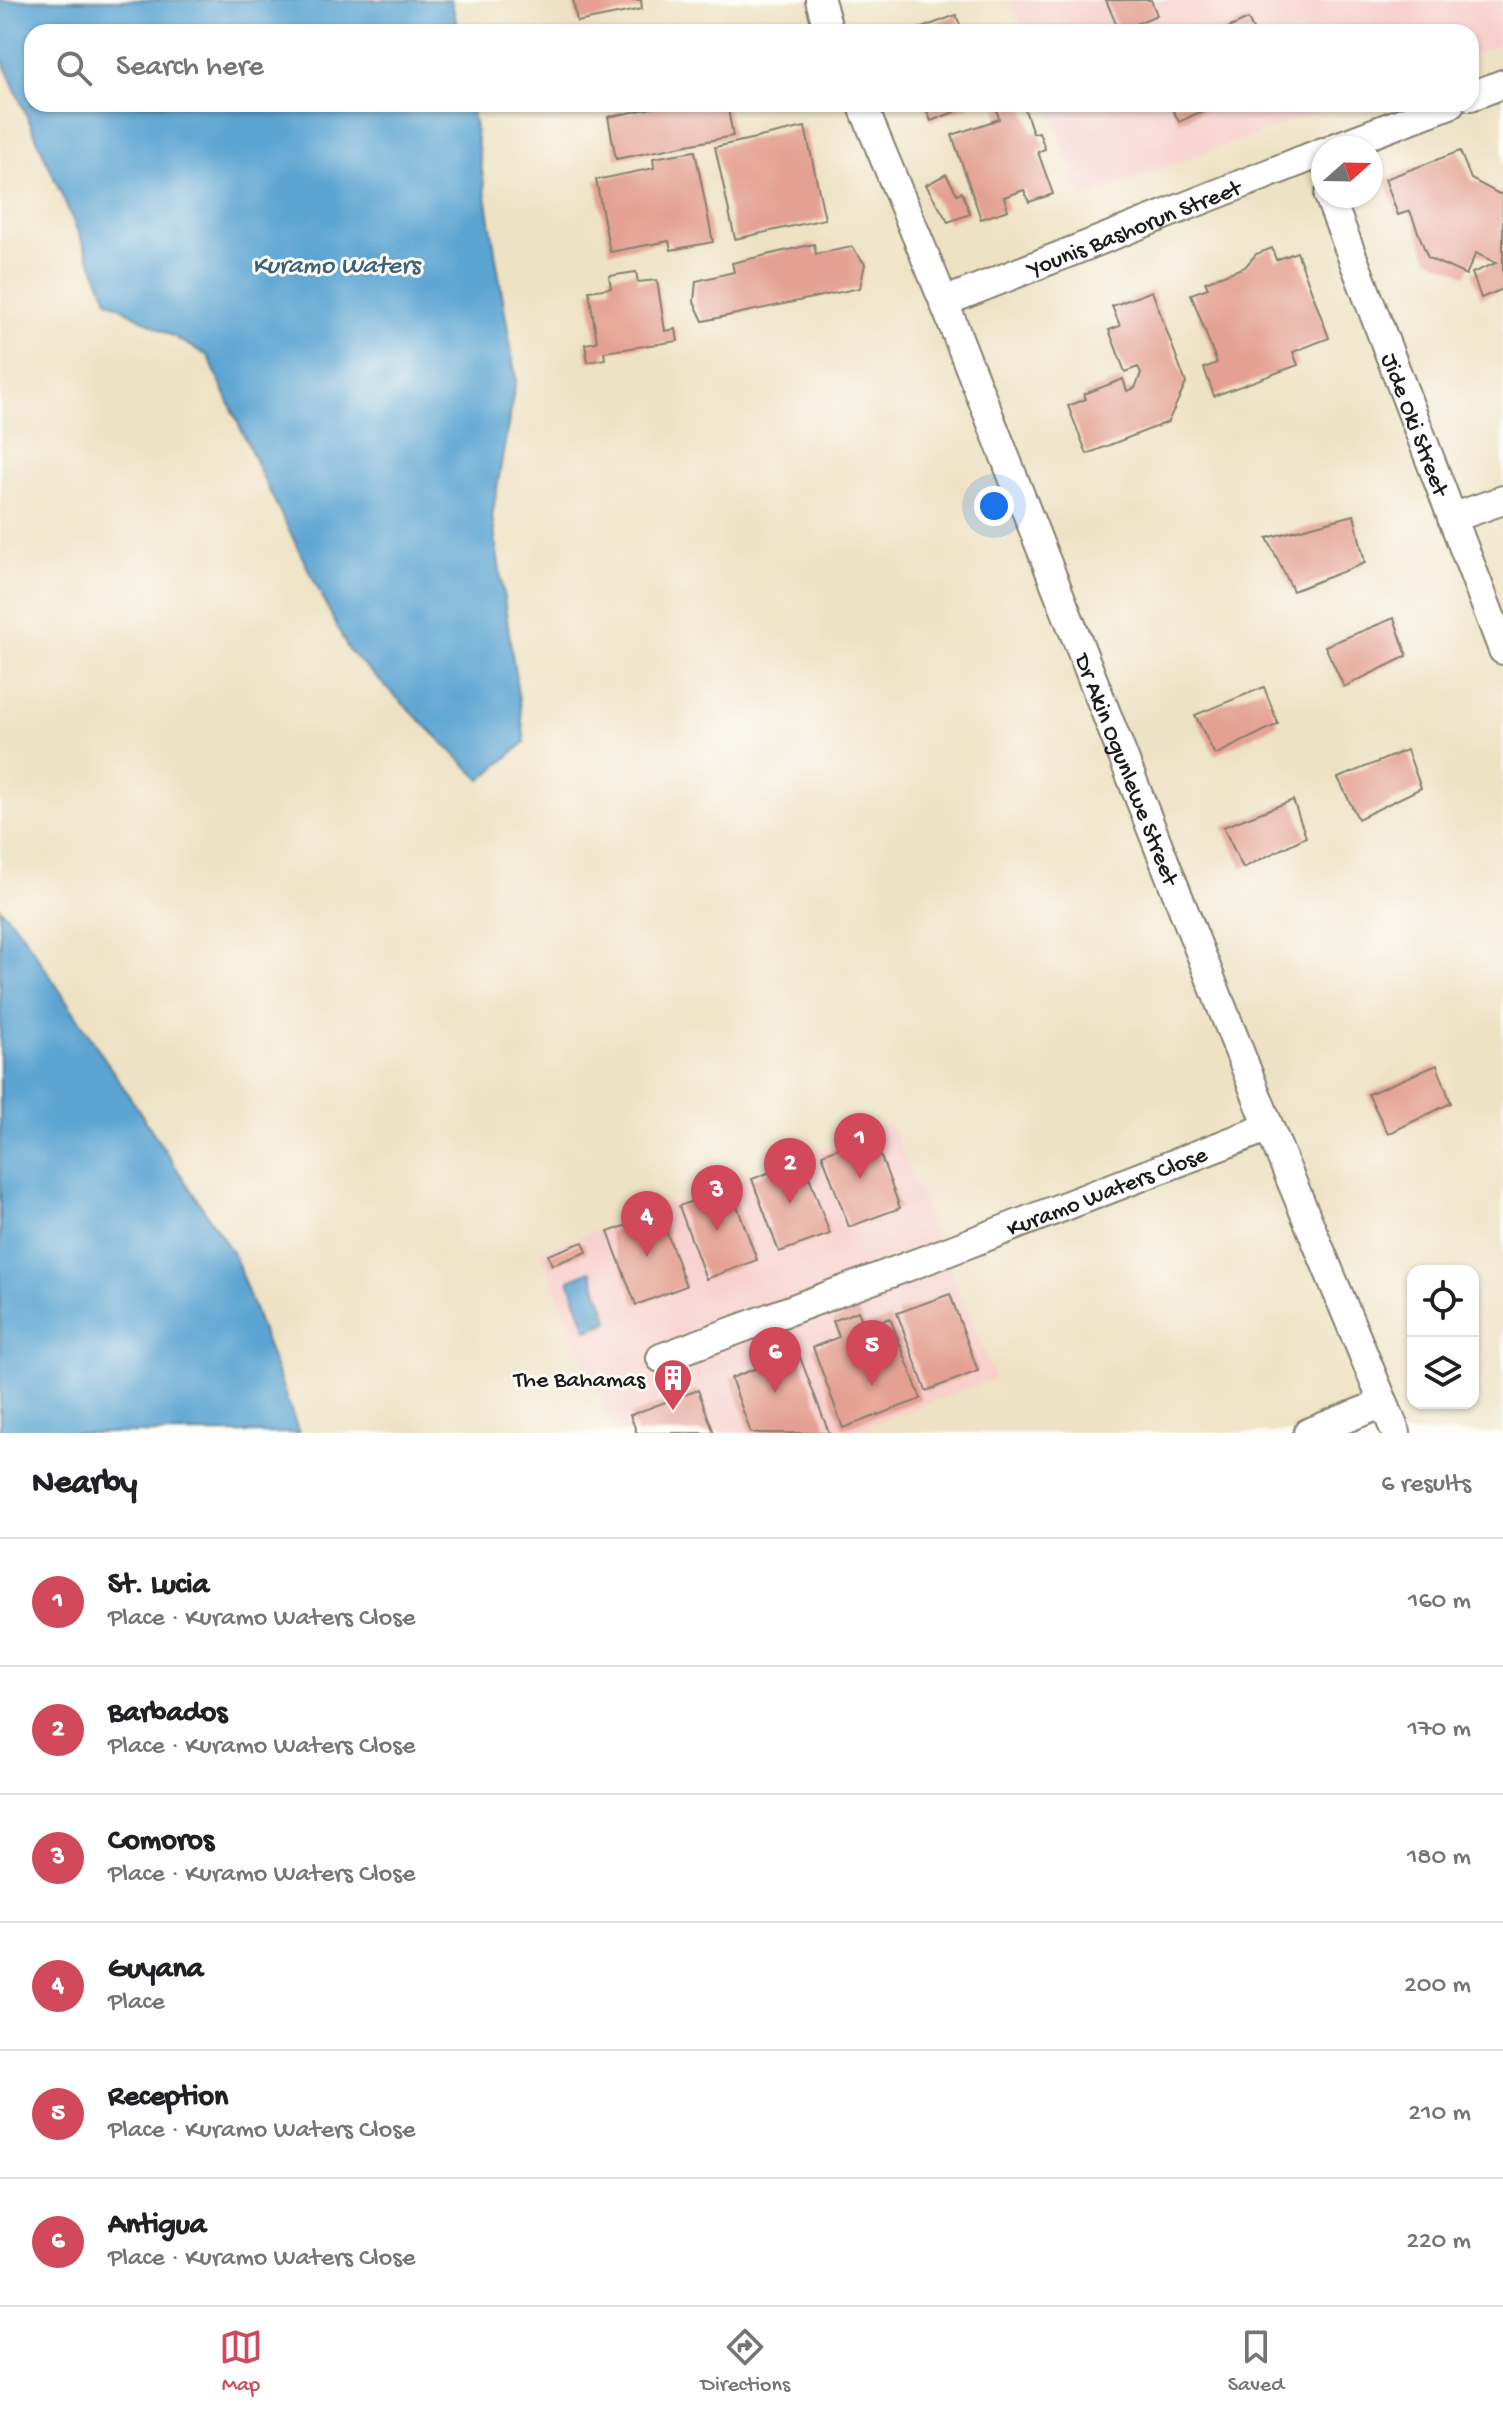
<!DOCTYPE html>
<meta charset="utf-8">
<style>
:root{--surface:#fff;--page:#f6f6f6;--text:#202124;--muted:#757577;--line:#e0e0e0;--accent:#d1495b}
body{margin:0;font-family:"Gochi Hand",sans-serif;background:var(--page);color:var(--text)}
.controls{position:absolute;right:24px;bottom:24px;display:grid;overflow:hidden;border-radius:16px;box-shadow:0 2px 6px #0004}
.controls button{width:72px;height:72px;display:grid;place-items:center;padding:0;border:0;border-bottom:2px solid var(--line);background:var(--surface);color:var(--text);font:40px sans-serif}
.compass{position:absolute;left:1311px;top:136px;width:72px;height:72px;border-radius:50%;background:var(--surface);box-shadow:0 2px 6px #0004;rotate:70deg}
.you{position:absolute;left:994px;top:506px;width:28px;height:28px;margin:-20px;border:6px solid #fff;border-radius:50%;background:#1a73e8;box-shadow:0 0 0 12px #1a73e833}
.badge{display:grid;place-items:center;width:52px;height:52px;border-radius:50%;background:var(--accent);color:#fff;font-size:26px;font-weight:700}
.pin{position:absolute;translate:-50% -66px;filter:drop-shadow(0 2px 4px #0008)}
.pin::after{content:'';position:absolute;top:42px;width:28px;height:24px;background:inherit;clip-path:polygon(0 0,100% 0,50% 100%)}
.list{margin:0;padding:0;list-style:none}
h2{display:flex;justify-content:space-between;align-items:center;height:104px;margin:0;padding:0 32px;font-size:34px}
h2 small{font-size:26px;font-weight:400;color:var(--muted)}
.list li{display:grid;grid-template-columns:52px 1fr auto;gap:24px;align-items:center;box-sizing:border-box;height:128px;padding:0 32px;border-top:2px solid var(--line)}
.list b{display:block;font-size:30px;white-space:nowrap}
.list p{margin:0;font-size:26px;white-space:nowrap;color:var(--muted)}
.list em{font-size:26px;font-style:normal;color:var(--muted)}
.icon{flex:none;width:44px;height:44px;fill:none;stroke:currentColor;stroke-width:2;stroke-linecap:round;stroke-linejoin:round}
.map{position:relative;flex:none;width:1503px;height:1433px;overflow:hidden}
.search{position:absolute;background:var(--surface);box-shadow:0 2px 6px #0004;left:24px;right:24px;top:24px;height:88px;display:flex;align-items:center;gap:20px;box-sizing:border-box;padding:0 28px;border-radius:24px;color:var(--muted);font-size:30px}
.sheet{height:872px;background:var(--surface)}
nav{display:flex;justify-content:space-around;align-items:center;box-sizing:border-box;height:112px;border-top:2px solid var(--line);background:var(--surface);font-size:22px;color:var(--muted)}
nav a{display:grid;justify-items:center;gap:4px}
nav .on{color:var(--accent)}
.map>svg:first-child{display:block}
.built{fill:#f7d0cc}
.water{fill:#5ba4d2;stroke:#3c6077;stroke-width:2}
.building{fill:#e4a193}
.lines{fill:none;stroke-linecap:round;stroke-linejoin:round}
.minor-casing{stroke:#857f70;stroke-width:32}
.minor{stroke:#fff;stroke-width:28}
.labels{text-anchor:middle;stroke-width:6;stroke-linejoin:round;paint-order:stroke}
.street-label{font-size:24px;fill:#1c1c1c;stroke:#fdfcf7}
.poi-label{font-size:24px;fill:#1c1c1c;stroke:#fdfcf7;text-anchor:end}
.water-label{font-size:26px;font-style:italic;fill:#3c6077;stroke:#fdfcf7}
</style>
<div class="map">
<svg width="1503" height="1433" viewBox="0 0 1503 1433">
<rect width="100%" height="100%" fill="#fdfcf7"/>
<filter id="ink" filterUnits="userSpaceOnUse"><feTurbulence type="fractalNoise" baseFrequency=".0125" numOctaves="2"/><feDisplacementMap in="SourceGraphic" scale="16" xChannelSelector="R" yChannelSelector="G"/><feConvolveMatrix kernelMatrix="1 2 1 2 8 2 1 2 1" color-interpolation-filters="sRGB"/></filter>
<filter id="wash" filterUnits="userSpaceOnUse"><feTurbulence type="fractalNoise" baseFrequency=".006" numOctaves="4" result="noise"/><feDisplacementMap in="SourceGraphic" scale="32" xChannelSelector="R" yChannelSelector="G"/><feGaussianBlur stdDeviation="1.8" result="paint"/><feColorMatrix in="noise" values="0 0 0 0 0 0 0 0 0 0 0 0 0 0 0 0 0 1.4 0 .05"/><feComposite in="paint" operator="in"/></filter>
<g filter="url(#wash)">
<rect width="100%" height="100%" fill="#eee2c4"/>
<g class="built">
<polygon points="1011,0 1503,0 1503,43 1471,55 1471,32 1023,32"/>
<polygon points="1048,104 1338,104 1082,198"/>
<polygon points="890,1123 995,1378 848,1433 615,1433 540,1251"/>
</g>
<g class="water">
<polygon points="0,0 451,0 459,32 32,32 32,104 471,104 516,379 492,517 525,742 481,780 349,651 265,482 208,356 108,300 0,55"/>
<polygon points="0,908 20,930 235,1257 299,1433 0,1433"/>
<polygon points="591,1271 609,1322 587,1330 569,1280"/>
</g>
<g id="blocks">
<g class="building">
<polygon points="573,0 641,0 642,9 577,22"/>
<polygon points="1106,0 1151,0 1157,15 1119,31"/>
<polygon points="956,15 963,32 911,32"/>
<polygon points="1248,19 1254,32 1219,32"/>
<polygon points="658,104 727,104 733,136 616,159 608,117 658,107"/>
<polygon points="924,104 975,104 931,121"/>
<polygon points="1008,104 1023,104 1033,133 1039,132 1045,149 1038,152 1053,194 1029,202 1024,190 1004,197 1008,210 981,219 952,135 999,119 996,108"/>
<polygon points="1170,104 1217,104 1179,122"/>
<polygon points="805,127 825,219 735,239 715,147"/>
<polygon points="695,151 713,242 671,250 669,241 610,252 596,180 654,168 653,158"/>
<polygon points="1460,151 1471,179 1499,194 1503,193 1503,289 1481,298 1472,273 1496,263 1476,253 1466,275 1428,258 1410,211 1398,215 1385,179"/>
<polygon points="946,174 957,194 962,192 970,214 948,222 926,185"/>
<polygon points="814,244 816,254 852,247 865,264 860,288 703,321 694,302 696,281 734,272 732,263"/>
<polygon points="1272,248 1276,260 1297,252 1329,338 1293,352 1298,365 1214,396 1204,368 1217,363 1191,294 1208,288 1205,282 1245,267 1256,254"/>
<polygon points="636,272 638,282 657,280 665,331 676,329 678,341 604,352 605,359 588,362 585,344 597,342 589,291 611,288 609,276"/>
<polygon points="1152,291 1186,383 1168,422 1087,454 1068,406 1086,399 1084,394 1123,379 1127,391 1135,388 1141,373 1138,367 1125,372 1109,330 1120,326 1112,306"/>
<polygon points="1354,515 1365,563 1293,591 1267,538"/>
<polygon points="1394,618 1407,656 1344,687 1325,646"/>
<polygon points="1264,687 1278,724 1215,755 1195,715"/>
<polygon points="1407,750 1421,788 1358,819 1338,778"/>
<polygon points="1293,800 1306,837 1243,868 1223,827"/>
<polygon points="1437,1065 1451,1103 1388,1134 1368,1094"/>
<polygon points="873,1135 900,1208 849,1227 822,1154"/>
<polygon points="803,1160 830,1234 779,1252 752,1179"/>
<polygon points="730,1187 757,1260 706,1279 679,1206"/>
<polygon points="660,1213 686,1286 636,1305 608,1232"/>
<polygon points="583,1242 587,1252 552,1265 548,1255"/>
<polygon points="950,1294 978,1371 926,1391 897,1313"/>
<polygon points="858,1311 865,1327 890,1318 921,1399 843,1428 813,1347 839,1337 833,1321"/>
<polygon points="798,1352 829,1433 751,1433 731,1378"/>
<polygon points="698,1390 714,1433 637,1433 630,1415"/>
</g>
</g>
</g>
<g filter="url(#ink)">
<use href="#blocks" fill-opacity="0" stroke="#857f70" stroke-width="2"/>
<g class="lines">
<defs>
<g id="minor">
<polyline points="820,0 829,32"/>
<polyline points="1471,96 1503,84"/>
<path id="s1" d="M 862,104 L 944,302 L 1269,1127 L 1396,1433"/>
<polyline points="1334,148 1450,104"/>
<path id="s2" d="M 1329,196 L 1503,650"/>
<path id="s3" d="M 944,302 L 1323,152"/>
<polyline points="1452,518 1503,500"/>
<path id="s4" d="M 661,1358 L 944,1253 L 1269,1127"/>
<polyline points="1308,1433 1384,1403"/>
</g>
</defs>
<use href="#minor" class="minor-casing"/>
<use href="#minor" class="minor"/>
</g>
</g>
<defs>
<symbol id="building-pin" viewBox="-11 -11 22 30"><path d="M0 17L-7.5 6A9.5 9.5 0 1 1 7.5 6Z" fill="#d1495b" stroke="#fdfcf7"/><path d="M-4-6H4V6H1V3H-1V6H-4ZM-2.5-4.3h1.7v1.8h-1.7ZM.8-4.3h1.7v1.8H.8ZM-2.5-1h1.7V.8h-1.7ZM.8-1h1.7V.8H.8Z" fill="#fff"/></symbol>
</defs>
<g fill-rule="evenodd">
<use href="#building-pin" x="651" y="1356" width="44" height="60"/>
</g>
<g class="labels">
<g class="street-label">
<text dy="8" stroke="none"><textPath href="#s3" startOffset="204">Younis Bashorun Street</textPath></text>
<text dy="8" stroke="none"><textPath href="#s2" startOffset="244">Jide Oki Street</textPath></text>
<text dy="8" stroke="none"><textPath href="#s1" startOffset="716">Dr Akin Ogunlewe Street</textPath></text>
<text dy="8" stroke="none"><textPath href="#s4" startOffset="476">Kuramo Waters Close</textPath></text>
</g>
<g class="poi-label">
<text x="645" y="1386">The Bahamas</text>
</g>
<g class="water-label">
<text x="336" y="272">Kuramo Waters</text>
</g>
</g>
</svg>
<div class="controls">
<button><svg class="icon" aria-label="locate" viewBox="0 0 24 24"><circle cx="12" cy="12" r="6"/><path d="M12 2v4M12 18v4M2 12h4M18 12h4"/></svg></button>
<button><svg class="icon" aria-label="layers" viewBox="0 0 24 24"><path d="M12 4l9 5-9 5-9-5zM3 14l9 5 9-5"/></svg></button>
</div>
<svg class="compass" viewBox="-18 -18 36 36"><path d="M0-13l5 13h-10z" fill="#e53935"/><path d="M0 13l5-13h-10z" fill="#757577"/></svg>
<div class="you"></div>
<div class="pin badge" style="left:860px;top:1179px">1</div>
<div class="pin badge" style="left:790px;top:1204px">2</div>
<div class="pin badge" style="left:717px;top:1231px">3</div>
<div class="pin badge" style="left:647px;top:1257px">4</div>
<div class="pin badge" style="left:872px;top:1386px">5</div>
<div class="pin badge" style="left:775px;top:1393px">6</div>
<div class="search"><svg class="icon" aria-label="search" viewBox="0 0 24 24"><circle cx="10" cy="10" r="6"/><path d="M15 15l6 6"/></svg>Search here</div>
</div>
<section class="sheet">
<h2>Nearby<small>6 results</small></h2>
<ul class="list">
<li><span class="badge">1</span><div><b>St. Lucia</b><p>Place · Kuramo Waters Close</p></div><em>160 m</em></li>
<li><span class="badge">2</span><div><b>Barbados</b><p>Place · Kuramo Waters Close</p></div><em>170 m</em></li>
<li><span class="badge">3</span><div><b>Comoros</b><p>Place · Kuramo Waters Close</p></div><em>180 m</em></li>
<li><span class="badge">4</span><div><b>Guyana</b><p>Place</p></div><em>200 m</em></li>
<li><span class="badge">5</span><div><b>Reception</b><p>Place · Kuramo Waters Close</p></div><em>210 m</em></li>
<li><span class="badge">6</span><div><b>Antigua</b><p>Place · Kuramo Waters Close</p></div><em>220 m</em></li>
</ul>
</section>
<nav>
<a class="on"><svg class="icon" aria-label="map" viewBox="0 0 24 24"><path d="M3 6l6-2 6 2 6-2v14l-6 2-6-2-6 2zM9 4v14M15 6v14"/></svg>Map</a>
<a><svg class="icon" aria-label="directions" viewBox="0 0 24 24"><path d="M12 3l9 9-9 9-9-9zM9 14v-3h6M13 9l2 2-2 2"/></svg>Directions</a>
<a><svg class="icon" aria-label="saved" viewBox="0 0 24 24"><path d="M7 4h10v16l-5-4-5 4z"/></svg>Saved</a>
</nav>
